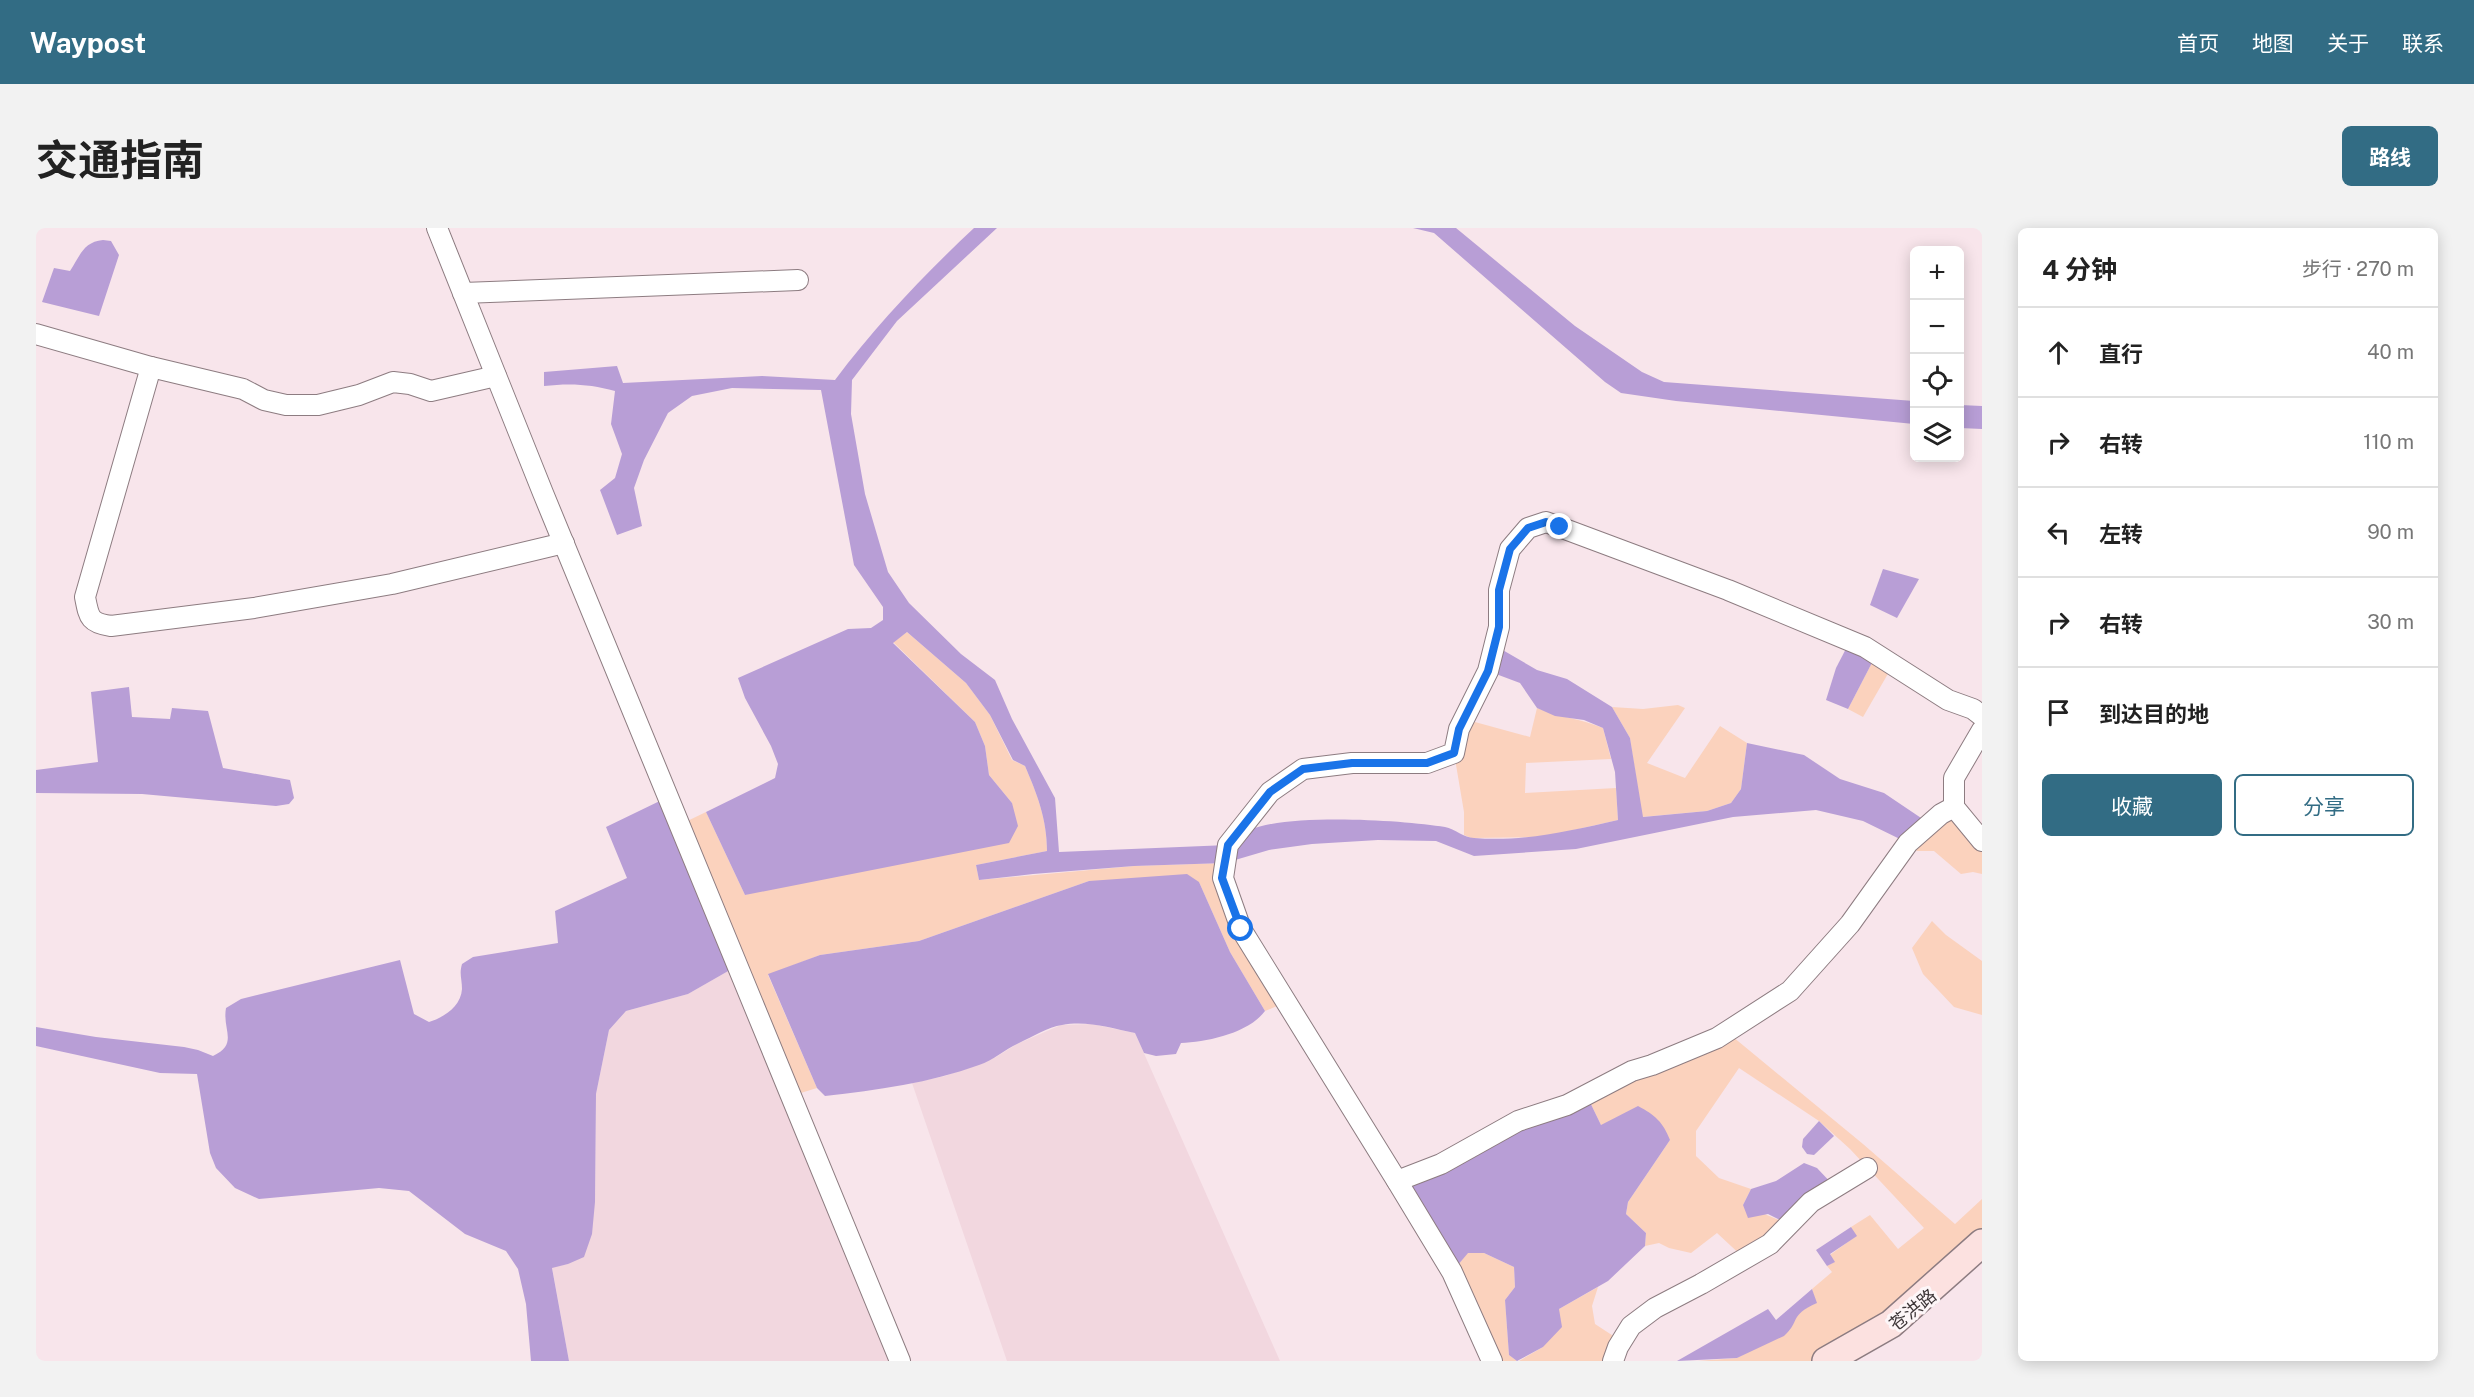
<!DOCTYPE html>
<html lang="zh">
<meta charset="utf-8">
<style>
:root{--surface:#fff;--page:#f2f2f2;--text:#222;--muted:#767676;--line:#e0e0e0;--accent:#326c84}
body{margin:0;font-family:"Public Sans","Noto Sans SC",sans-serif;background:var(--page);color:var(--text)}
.controls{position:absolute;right:18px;top:18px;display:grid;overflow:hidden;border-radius:9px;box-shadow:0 3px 15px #0003}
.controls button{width:54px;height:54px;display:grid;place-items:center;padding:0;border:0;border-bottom:2px solid var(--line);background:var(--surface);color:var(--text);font:30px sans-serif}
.stop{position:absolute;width:18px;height:18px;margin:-14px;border:4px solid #1a73e8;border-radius:50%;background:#fff}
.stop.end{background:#1a73e8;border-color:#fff;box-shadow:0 2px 6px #0008}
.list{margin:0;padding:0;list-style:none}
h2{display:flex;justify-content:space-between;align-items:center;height:78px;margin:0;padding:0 24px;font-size:26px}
h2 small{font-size:20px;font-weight:400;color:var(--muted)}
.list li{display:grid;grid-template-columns:39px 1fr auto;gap:18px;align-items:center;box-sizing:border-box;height:90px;padding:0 24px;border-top:2px solid var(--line)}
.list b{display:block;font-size:22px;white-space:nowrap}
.list em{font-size:20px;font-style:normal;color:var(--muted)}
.actions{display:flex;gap:12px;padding:18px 24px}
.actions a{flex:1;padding:14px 0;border:2px solid var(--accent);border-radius:9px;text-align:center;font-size:21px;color:var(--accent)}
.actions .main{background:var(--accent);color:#fff}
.icon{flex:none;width:33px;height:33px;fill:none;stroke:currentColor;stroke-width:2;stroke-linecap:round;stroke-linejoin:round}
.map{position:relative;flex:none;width:1946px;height:1133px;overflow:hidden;border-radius:9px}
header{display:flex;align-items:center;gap:36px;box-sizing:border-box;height:84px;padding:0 30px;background:var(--accent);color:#fff}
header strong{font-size:28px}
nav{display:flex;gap:33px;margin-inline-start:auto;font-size:21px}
.intro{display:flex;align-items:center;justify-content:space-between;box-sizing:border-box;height:144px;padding:0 36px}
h1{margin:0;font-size:42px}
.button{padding:15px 27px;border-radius:9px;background:var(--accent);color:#fff;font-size:21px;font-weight:700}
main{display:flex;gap:36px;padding:0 36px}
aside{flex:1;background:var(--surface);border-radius:9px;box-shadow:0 3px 15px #0003}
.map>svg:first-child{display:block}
.built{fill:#f2d7df}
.green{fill:#fbd2bd}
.water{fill:#b89ed6}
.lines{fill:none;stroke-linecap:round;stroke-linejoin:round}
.street-casing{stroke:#8d7c81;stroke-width:22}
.secondary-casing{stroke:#8d7c81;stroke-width:30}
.street{stroke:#fff;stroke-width:20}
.secondary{stroke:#fce1e0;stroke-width:27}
.route{stroke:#1a73e8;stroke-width:8}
.labels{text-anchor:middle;stroke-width:6;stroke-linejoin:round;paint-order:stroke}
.street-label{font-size:18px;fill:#3e3739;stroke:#fdf6f8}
</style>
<header>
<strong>Waypost</strong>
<nav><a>首页</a><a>地图</a><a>关于</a><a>联系</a></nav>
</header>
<div class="intro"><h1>交通指南</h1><a class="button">路线</a></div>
<main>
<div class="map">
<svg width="1946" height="1133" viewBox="0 0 1946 1133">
<rect width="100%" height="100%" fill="#f8e5eb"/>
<g class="built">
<polygon points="701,738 864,1133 533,1133 516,1039 532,1036 559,973 560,866 573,802 590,783 652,766"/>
<polygon points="1056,796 1099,805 1244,1133 971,1133 876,855 909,848 960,829 981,816 1025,797"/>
</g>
<g class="green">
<path d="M 871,404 L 930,455 L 954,487 L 976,532 L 989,538 C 1001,566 1011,591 1011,623 L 940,637 L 943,652 L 1098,638 L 1189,635 L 1187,650 L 1251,774 L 1229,783 L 1194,724 L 1163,654 L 1053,653 L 883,713 L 784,727 L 732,747 L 781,860 L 755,868 L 643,597 L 670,584 L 709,667 L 976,575 L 953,547 L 949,518 L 939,494 L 857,414 Z"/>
<polygon points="1840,427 1857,437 1827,489 1812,481"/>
<polygon points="1642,477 1649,480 1611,535 1649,550 1684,498 1711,515 1705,561 1695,575 1671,583 1606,589 1594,510 1576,479 1607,481"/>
<path d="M 1501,480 C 1523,489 1545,491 1567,500 L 1575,531 L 1490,535 L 1489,565 L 1580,560 L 1582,592 L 1507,609 L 1435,610 L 1428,607 L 1428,584 L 1418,525 L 1428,491 L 1494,509 Z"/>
<polygon points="1918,579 1946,613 1946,646 1937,644 1925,646 1898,623 1881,623 1872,615"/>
<polygon points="1896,693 1910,707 1946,733 1946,787 1918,779 1887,746 1876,720"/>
<path d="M 1691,804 L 1827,916 L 1919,996 L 1946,971 L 1946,1022 L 1802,1133 L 1662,1133 L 1701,1130 L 1754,1102 C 1759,1086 1765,1082 1780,1075 L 1776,1061 L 1796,1044 L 1791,1038 L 1798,1034 L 1794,1027 L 1820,1008 L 1815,999 L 1834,987 L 1862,1021 L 1888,1000 L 1814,921 L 1783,893 L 1703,840 L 1660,903 L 1660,928 L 1683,950 L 1715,961 L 1707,977 L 1752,996 L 1709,1031 L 1681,1005 L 1655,1025 L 1633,1020 L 1623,1015 L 1609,1018 L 1610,1005 L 1590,986 L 1592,974 L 1634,912 L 1565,897 L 1550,866 Z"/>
<polygon points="1431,1025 1448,1025 1478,1039 1479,1059 1469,1072 1473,1127 1481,1133 1456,1133 1416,1045"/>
<polygon points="1562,1059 1556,1078 1559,1096 1585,1113 1577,1133 1483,1133 1507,1119 1523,1081"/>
</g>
<g class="water">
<path d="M 938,0 L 961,0 L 861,93 L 816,152 L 815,186 L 829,266 L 852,344 L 873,375 L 925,426 L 959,452 L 976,491 L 1019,570 L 1023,624 L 1192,617 C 1199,612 1206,606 1214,602 C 1252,585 1367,592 1409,599 C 1419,601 1428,610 1438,610 C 1489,614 1533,603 1582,592 L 1579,544 L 1567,500 L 1548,492 L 1519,488 L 1501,480 L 1484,455 L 1452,443 L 1458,417 L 1501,442 L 1531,451 L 1576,479 L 1594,510 L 1607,589 L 1671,583 L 1695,575 L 1705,561 L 1711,515 L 1768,527 L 1804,551 L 1848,565 L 1894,596 L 1872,615 L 1827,593 L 1780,582 L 1697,589 L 1540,621 L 1438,628 L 1400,613 L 1342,612 L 1276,616 L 1233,622 L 1189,635 L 1098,638 L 997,646 L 943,652 L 940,637 L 1011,623 C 1011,591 1001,566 989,538 L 977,532 L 954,487 L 930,455 L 871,404 L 857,415 L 939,494 L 949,518 L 953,547 L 976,575 L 982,598 L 973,615 L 709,667 L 670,584 L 739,550 L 742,536 L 735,518 L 709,470 L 702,450 L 812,401 L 835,400 L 847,392 L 847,379 L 818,337 L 785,162 L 696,160 L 656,168 L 632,185 L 608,232 L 598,260 L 606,298 L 581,307 L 564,262 L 579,250 L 586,226 L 575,196 L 579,163 C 555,156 533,155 508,158 L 508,144 L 581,138 L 587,155 L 726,148 L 799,152 C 840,97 889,46 938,0 Z"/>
<polygon points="1377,0 1420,0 1539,98 1606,144 1628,154 1878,173 1878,196 1640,173 1585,165 1569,154 1398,5"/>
<path d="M 67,12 L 75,13 L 83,27 L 63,88 L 6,74 L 18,40 L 34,43 C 44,28 47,14 67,12 Z"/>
<polygon points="1924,177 1946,178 1946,201 1924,200"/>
<polygon points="1847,341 1883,351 1861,390 1834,377"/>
<polygon points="1814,413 1840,427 1812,481 1790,472 1800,440"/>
<polygon points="93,459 96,489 134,491 136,480 172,483 187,540 254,552 258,570 253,576 240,578 106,566 0,565 0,542 62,534 55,464"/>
<path d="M 632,569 L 701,738 L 652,766 L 590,783 L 573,802 L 560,866 L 559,974 L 556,1006 L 548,1029 L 532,1036 L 516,1040 L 533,1133 L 495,1133 L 490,1076 L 482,1041 L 470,1023 L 429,1006 L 373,963 L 343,960 L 223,971 L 199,960 L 180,940 L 174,925 L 161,846 L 124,845 L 0,818 L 0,799 L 60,809 L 148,819 L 162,822 L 177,828 C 203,816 186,802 190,780 L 205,771 L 364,732 L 378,786 L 393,794 C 409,789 425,778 426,761 C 426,751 423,746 426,736 L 437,729 L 522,715 L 519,683 L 591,650 L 570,599 Z"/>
<path d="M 1151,646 L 1163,654 L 1194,724 L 1229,783 C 1213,805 1171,814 1145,815 L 1140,826 L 1120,828 L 1108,825 L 1099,805 C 1075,800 1050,792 1026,797 C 1012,799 996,809 983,815 C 969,821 958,832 943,837 C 894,855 841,862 789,868 L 781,860 L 732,746 L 784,727 L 883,713 L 1053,653 Z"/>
<path d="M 1550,866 L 1565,897 L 1602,878 C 1619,887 1627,894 1634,912 L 1592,974 L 1590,986 L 1610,1005 L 1609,1018 L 1572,1053 L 1523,1081 L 1526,1099 L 1507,1119 L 1481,1133 L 1473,1127 L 1469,1072 L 1479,1059 L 1478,1039 L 1448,1025 L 1432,1025 L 1416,1044 L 1361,953 Z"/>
<polygon points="1783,893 1798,908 1778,927 1771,926 1766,919 1767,911"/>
<polygon points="1768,935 1781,940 1799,959 1752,996 1732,986 1712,990 1707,977 1715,961 1740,953"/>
<polygon points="1815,999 1821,1008 1794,1026 1799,1034 1791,1038 1780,1022"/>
<path d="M 1776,1061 L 1781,1075 C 1752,1088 1765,1093 1748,1108 L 1701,1130 L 1641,1133 L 1732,1081 L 1740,1092 Z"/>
</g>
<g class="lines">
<defs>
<g id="street">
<polyline points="401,0 507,265 864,1133"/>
<polyline points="427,65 762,52"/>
<polyline points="0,106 115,139 207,161 228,172 250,177 282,177 323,167 357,154 374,156 395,163 460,148"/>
<path d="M 115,139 L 49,369 C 53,389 53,395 75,398 L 218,380 L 356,356 L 528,315"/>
<polyline points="1946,502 1918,550 1918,579 1946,613"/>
<polyline points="1361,953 1405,936 1482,893 1531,877 1596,843 1616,837 1681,810 1754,763 1814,696 1872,615 1905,586 1918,579"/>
<polyline points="1456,1133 1416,1044 1361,953 1205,701 1187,650 1192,617 1234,564 1267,541 1316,535 1391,535 1418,525 1423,501 1452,443 1463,399 1463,362 1474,321 1492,300 1510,294 1692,362 1829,419 1912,472 1937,481 1946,488"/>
<polyline points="1577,1133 1582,1119 1595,1098 1619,1080 1665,1056 1734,1016 1775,974 1831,940"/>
</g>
<polyline id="secondary" points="1790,1133 1855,1096 1946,1015"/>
</defs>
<use href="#street" class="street-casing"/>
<use href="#secondary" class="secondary-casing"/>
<use href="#street" class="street"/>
<use href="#secondary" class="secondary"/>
</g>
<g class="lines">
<polyline class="route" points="1205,701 1186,650 1192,617 1234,564 1267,541 1316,535 1391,535 1418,525 1423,501 1452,443 1463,399 1463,362 1474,321 1492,300 1510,294 1524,299"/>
</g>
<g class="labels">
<g class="street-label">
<text transform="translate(1877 1082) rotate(-39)" y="6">苍洪路</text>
</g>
</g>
</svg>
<div class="controls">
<button>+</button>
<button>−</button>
<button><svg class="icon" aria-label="locate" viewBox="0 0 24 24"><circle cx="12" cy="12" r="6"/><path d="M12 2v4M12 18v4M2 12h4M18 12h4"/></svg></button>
<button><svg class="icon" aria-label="layers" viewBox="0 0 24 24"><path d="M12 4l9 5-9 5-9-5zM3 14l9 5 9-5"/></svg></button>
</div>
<div class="stop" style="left:1205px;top:701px"></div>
<div class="stop end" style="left:1524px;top:299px"></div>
</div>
<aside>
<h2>4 分钟<small>步行 · 270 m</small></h2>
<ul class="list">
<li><svg class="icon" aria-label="ahead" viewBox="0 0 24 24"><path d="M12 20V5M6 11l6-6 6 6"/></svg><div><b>直行</b></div><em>40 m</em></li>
<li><svg class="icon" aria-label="right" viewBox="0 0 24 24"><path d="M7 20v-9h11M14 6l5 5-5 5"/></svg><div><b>右转</b></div><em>110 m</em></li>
<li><svg class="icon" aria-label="left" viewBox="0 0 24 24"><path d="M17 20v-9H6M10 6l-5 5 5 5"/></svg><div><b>左转</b></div><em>90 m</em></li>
<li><svg class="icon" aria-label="right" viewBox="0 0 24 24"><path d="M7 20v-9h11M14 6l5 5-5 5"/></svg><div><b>右转</b></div><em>30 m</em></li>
<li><svg class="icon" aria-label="arrive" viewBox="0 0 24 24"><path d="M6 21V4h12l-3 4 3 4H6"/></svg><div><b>到达目的地</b></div></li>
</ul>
<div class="actions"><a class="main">收藏</a><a>分享</a></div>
</aside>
</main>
